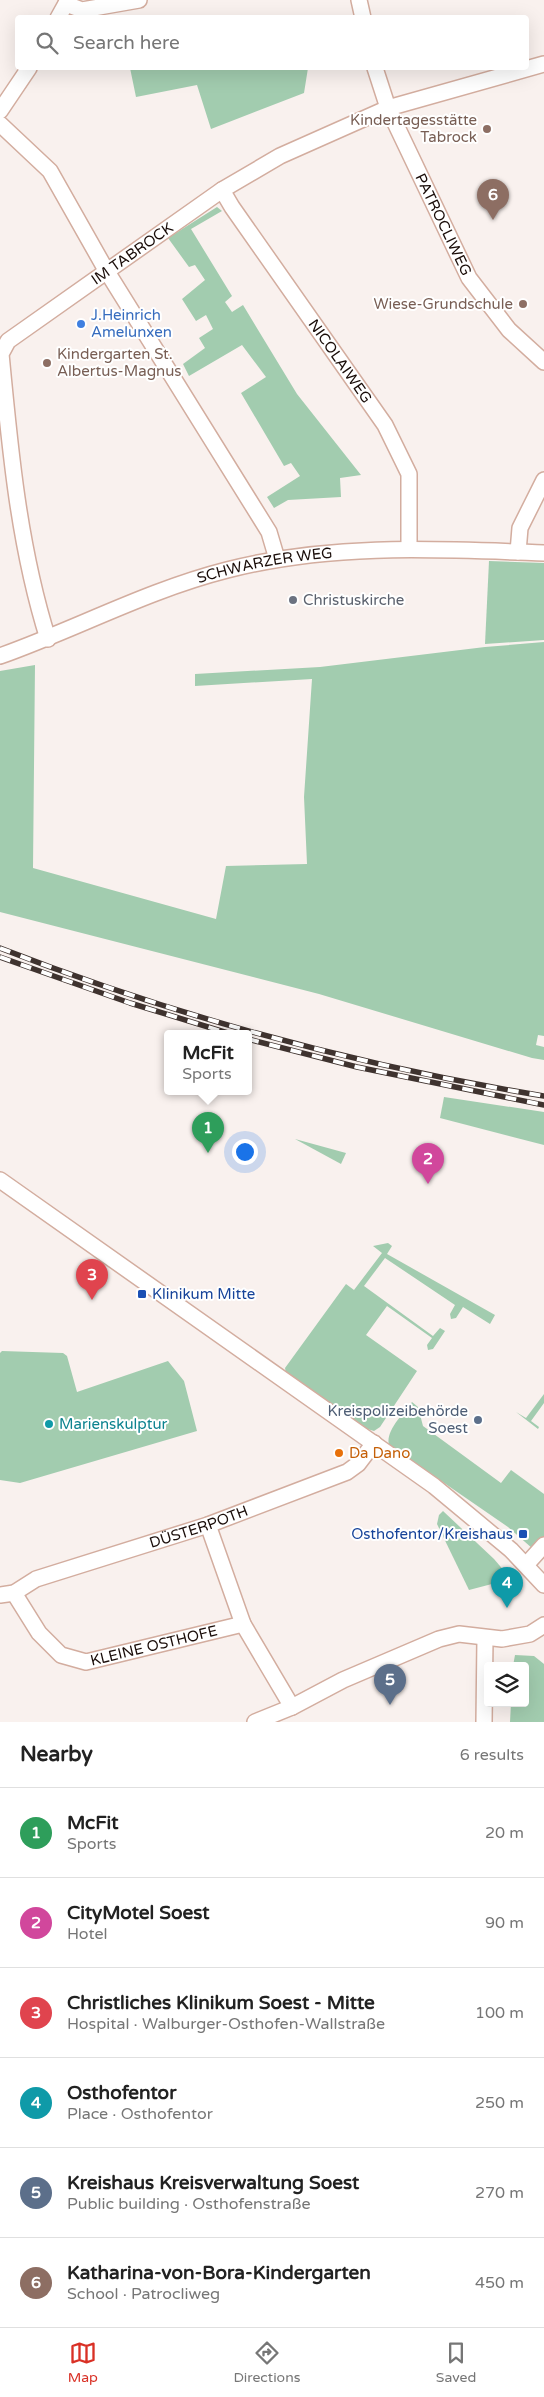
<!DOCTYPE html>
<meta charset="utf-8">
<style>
:root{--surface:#fff;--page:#f2f2f2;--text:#222;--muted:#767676;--line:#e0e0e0;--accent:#d93025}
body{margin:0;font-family:"Varela Round",sans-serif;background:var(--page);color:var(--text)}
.controls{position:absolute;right:15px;bottom:15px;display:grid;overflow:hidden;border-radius:5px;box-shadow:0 5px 20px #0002}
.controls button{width:45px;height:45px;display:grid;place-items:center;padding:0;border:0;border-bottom:1px solid var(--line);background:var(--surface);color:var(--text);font:25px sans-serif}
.you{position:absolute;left:244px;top:1151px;width:18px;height:18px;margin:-12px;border:4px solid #fff;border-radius:50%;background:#1a73e8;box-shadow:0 0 0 8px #1a73e833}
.badge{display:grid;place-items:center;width:32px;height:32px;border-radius:50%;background:var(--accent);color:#fff;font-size:16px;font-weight:700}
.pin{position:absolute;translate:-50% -41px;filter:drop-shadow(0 1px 2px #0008)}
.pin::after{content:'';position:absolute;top:26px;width:18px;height:15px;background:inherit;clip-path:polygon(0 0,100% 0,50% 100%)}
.popup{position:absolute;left:164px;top:1030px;width:88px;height:65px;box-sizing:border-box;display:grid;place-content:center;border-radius:5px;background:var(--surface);filter:drop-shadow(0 1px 4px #0005);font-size:16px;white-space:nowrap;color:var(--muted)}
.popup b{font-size:19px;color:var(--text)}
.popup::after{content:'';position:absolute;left:50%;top:100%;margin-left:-10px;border:10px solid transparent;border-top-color:var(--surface)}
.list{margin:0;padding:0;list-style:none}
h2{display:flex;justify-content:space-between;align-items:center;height:65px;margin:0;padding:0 20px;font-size:21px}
h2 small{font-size:16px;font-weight:400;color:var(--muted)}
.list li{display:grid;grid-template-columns:32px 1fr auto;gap:15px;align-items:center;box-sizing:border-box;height:90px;padding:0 20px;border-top:1px solid var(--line)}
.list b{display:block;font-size:19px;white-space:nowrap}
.list p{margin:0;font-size:16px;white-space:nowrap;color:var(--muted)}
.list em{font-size:16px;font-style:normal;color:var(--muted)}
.icon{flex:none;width:28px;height:28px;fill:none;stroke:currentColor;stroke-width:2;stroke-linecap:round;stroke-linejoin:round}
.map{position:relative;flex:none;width:544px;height:1722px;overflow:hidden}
.search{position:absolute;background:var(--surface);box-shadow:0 5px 20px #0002;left:15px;right:15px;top:15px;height:55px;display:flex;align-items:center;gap:12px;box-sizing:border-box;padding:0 18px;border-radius:5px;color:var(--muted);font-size:19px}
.sheet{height:605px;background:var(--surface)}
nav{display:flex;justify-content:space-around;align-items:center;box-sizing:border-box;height:70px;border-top:1px solid var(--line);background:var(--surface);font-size:14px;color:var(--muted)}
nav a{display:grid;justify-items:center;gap:2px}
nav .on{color:var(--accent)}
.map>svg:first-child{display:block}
.green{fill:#a2ccaf}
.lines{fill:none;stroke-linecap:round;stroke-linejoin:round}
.minor-casing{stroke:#d3ad9f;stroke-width:18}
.minor{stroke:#fff;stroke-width:15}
.rail-casing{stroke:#3f332f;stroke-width:5.5}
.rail{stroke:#fff;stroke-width:4;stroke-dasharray:11;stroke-linecap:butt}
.education-dot{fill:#8d6e63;stroke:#fff;stroke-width:2}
.shop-dot{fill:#3f7fe0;stroke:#fff;stroke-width:2}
.worship-dot{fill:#6b7280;stroke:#fff;stroke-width:2}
.transit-dot{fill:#1a4fb4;stroke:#fff;stroke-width:2}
.service-dot{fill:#5c6f8a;stroke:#fff;stroke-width:2}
.culture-dot{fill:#0f9aa8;stroke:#fff;stroke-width:2}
.food-dot{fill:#e8710a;stroke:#fff;stroke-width:2}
.labels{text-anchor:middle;stroke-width:4;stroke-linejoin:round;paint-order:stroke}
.education-label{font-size:15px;fill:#785e54;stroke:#fff;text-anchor:end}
.street-label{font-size:15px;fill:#190c08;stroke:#fff}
.shop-label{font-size:15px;fill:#366cbe;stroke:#fff;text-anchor:start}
.worship-label{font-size:15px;fill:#5b616d;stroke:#fff;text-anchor:start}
.transit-label{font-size:15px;fill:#164399;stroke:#fff;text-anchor:start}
.service-label{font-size:15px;fill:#4e5e75;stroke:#fff;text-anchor:end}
.culture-label{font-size:15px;fill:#0d838f;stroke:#fff;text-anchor:start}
.food-label{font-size:15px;fill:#c56008;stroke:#fff;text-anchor:start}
</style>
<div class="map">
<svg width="544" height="1722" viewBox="0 0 544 1722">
<rect width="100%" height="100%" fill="#f9f1ee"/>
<g class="green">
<polygon points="130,68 308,68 304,93 211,129 197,85 136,97"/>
<polygon points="217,207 222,211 191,229 232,296 225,302 232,312 243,305 297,394 361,475 340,478 341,497 288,500 274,508 267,497 300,476 291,463 284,466 241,393 266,377 242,345 189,376 183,364 205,348 199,338 213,329 206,315 196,321 182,299 205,280 195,265 189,267 168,238"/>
<polygon points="489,561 544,563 544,640 485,644"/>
<polygon points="544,642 544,1036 538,1035 536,1045 544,1047 544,1060 532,1058 319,994 0,912 0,671 35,665 33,868 216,919 226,866 307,864 304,797 312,679 195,686 195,674 320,667 485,647"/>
<polygon points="444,1097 544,1112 544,1145 440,1118"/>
<polygon points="295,1139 346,1153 341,1164"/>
<polygon points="388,1243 392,1246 387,1254 495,1315 490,1324 463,1307 456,1318 451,1319 450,1314 455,1305 385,1258 364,1286 433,1336 440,1328 445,1331 433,1349 428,1350 427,1345 432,1338 387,1306 366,1335 417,1371 380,1427 374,1431 364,1428 286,1373 285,1368 346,1284 354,1290 382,1253 373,1246"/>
<polygon points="2,1351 63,1353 67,1356 77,1392 168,1361 184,1381 197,1431 20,1483 0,1480 0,1353"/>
<polygon points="544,1394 544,1403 531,1421 539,1427 538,1429 516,1412 526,1418"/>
<path d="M 412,1402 L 418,1407 L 423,1426 L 501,1483 L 511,1470 L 544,1494 L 544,1537 L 533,1549 L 508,1527 L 389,1445 C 385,1431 404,1413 412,1402 Z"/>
<polygon points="443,1511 494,1559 511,1579 469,1590 437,1524 439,1515"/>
<polygon points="515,1655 534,1656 544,1664 544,1722 510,1722 511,1703 525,1703 525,1666 513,1666"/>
</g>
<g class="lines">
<defs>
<g id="minor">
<polyline points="359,0 363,18"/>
<polyline points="66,4 82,10 139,0"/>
<polyline points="58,18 68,0"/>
<path id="s1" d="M 375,68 L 388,108 L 469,278 L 509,330 L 544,362"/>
<polyline points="0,111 29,68"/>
<polyline points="0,124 50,171 106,270 269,532 277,559"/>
<path id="s2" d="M 222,190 L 232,207 L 385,425 L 409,474 L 409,549"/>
<polyline points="518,552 520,528 544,480"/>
<path id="s3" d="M 48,639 C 19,547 10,450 1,354 L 8,341 L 222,190 L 280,156 L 388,108 L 544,64"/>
<path id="s4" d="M 0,656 C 76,629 148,590 227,570 C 331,543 438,549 544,553"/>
<polyline points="0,1180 434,1486 511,1550 544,1585"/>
<polyline points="208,1525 243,1624 292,1707"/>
<polyline points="526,1565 544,1545"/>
<path id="s5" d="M 14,1593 L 39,1633 L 61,1655 L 86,1662 L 243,1624"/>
<path id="s6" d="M 0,1595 L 14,1593 L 36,1579 L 208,1525 L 347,1472 L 358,1464 L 374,1443"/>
<polyline points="255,1722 292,1707 343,1680 439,1639 459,1634 502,1639 530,1634 544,1625"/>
<polyline points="484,1722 485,1638"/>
</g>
</defs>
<use href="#minor" class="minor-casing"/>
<use href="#minor" class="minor"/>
<defs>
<g id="rail">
<path d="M 0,948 C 175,1016 359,1066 544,1096"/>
<polyline points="0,957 130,1003 231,1034"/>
<polyline points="248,1039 357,1067 544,1105"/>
</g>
</defs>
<use href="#rail" class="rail-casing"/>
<use href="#rail" class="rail"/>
</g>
<g class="education-dot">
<circle cx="487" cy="129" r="5"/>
<circle cx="523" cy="304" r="5"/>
<circle cx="47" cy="363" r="5"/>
</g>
<circle class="shop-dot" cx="81" cy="324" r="5"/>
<circle class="worship-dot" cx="293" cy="600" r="5"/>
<g class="transit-dot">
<rect x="137" y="1289" width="10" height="10" rx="2.5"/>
<rect x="518" y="1529" width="10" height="10" rx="2.5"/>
</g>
<circle class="service-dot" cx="478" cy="1420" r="5"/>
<circle class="culture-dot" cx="49" cy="1424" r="5"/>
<circle class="food-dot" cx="339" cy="1453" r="5"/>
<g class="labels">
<g class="education-label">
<text x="477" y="125">Kindertagesstätte<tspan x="477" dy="17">Tabrock</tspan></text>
<text x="513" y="309">Wiese-Grundschule</text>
<text x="57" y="359" text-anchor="start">Kindergarten St.<tspan x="57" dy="17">Albertus-Magnus</tspan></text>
</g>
<g class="street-label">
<text dy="5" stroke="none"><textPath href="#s1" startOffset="171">PATROCLIWEG</textPath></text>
<text dy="5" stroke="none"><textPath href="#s3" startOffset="456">IM TABROCK</textPath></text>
<text dy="5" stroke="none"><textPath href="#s2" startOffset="208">NICOLAIWEG</textPath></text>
<text dy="5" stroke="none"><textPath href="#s4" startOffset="281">SCHWARZER WEG</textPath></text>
<text dy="5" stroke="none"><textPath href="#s6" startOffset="211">DÜSTERPOTH</textPath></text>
<text dy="5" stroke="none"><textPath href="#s5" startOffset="174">KLEINE OSTHOFE</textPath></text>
</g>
<g class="shop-label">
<text x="91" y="320">J.Heinrich<tspan x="91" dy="17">Amelunxen</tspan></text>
</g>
<g class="worship-label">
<text x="303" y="605">Christuskirche</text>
</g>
<g class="transit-label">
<text x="152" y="1299">Klinikum Mitte</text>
<text x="513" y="1539" text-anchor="end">Osthofentor/Kreishaus</text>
</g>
<g class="service-label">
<text x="468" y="1416">Kreispolizeibehörde<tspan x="468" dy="17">Soest</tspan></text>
</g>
<g class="culture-label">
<text x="59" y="1429">Marienskulptur</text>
</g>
<g class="food-label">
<text x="349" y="1458">Da Dano</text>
</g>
</g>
</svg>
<div class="controls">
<button><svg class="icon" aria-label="layers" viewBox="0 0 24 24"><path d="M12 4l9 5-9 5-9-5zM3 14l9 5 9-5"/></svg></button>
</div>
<div class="you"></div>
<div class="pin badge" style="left:208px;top:1153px;background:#2e9e5b">1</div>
<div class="popup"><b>McFit</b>Sports</div>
<div class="pin badge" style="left:428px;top:1184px;background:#d1479c">2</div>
<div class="pin badge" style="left:92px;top:1300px;background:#e0444e">3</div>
<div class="pin badge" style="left:507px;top:1608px;background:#0f9aa8">4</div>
<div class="pin badge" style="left:390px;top:1705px;background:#5c6f8a">5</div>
<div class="pin badge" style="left:493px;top:220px;background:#8d6e63">6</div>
<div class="search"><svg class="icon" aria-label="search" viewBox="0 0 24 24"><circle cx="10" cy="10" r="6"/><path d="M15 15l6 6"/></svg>Search here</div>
</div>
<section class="sheet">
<h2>Nearby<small>6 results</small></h2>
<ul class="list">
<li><span class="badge" style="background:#2e9e5b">1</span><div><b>McFit</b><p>Sports</p></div><em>20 m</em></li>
<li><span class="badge" style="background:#d1479c">2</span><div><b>CityMotel Soest</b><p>Hotel</p></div><em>90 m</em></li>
<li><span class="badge" style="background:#e0444e">3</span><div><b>Christliches Klinikum Soest - Mitte</b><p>Hospital · Walburger-Osthofen-Wallstraße</p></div><em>100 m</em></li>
<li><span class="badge" style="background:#0f9aa8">4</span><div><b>Osthofentor</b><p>Place · Osthofentor</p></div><em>250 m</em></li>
<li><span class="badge" style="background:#5c6f8a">5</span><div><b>Kreishaus Kreisverwaltung Soest</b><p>Public building · Osthofenstraße</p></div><em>270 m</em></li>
<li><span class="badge" style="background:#8d6e63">6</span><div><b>Katharina-von-Bora-Kindergarten</b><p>School · Patrocliweg</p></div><em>450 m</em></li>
</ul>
</section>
<nav>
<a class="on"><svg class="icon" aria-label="map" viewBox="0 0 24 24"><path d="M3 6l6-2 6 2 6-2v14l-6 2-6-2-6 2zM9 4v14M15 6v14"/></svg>Map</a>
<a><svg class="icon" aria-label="directions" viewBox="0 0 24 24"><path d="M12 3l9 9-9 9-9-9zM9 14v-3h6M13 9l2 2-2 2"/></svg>Directions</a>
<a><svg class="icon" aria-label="saved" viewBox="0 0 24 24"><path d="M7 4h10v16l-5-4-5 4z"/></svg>Saved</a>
</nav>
